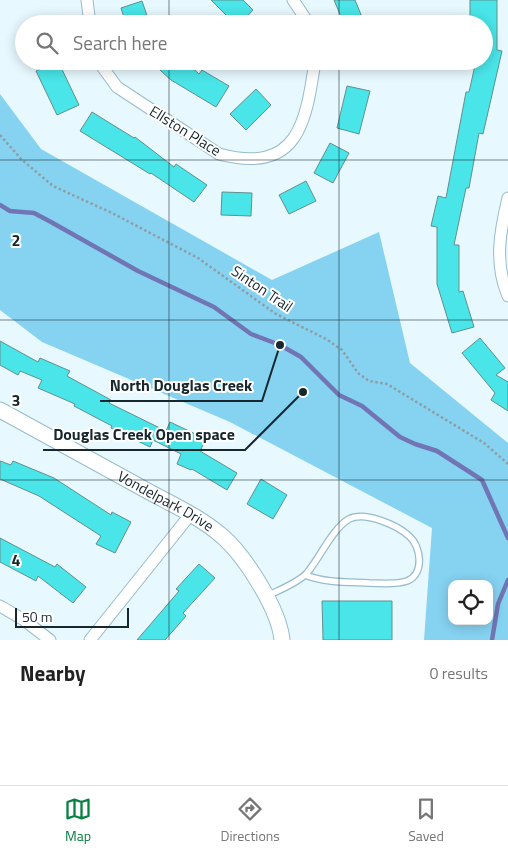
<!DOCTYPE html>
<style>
:root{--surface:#fff;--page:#f6f6f6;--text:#222;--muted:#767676;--line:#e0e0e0;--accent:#0b8043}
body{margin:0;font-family:"Titillium Web",sans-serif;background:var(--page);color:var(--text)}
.controls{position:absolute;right:15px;bottom:15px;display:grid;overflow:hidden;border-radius:10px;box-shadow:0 2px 12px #0003}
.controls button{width:45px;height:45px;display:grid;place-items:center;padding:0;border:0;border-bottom:1px solid var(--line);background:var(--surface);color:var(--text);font:25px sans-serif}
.scale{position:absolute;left:15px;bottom:12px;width:114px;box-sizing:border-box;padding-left:5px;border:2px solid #17272d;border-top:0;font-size:14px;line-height:18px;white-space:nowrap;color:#17272d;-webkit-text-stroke:4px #fff;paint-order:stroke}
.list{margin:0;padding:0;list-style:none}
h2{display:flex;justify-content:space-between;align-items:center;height:65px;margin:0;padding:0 20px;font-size:21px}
h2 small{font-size:16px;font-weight:400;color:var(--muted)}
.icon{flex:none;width:28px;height:28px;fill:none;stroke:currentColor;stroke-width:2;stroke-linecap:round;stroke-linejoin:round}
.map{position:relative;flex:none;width:508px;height:640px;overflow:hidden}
.search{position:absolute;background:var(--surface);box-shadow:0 2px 12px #0003;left:15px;right:15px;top:15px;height:55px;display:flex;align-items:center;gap:12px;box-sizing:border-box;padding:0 18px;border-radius:28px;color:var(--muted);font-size:19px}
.sheet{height:145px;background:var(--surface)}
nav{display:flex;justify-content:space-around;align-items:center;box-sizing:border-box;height:70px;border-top:1px solid var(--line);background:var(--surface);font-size:14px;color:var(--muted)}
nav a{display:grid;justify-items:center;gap:2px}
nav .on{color:var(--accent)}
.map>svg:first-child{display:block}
.green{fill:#86d2f1;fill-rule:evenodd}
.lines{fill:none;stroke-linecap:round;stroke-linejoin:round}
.stream{stroke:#7175b3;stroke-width:4.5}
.building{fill:#49e5e8;stroke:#638f8f}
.service-casing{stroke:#96bccd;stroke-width:8}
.minor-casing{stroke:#96bccd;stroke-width:13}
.tertiary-casing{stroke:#96bccd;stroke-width:17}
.path{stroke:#8e9ea5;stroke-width:2.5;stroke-dasharray:2.5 2.5;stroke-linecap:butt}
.service{stroke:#fff;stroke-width:5.5}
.minor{stroke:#fff;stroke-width:11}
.tertiary{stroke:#fff;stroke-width:15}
.grid{fill:none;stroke:#17272d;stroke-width:1;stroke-opacity:0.55}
.labels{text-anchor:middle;stroke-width:4;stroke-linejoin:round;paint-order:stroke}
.street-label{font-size:15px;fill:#17272d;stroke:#fff}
.grid-label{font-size:16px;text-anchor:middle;font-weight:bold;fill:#17272d;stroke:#fff;stroke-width:4;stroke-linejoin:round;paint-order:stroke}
.leader{fill:none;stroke:#17272d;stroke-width:2}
.callout-dot{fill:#17272d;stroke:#fff;stroke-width:2}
.callout-label{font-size:16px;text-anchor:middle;font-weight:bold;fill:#17272d;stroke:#fff;stroke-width:4;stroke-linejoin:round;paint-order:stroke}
</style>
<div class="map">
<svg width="508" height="640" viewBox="0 0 508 640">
<rect width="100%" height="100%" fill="#e8f8ff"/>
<path class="green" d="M 0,94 L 41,149 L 272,280 L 379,232 L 410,363 L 508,443 L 508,640 L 424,640 L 432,528 L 230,422 L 42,342 L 0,310 ZM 452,584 L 489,584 L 489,621 L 452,621 Z"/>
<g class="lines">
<g class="stream">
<polyline points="0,205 10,211 34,213 51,222 138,271 214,307 251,334 280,345 301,357 339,395 362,406 400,437 415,444 437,451 482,480 508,538"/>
<polyline points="492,640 498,604 508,580"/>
</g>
</g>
<g class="building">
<polygon points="211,0 243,0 253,10 240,24 235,24"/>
<polygon points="334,0 355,0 362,17 344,24"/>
<polygon points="470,0 497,0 497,50 502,51 483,134 479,133 469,188 466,188 454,245 459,245 459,292 463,291 474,327 452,333 437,284 437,227 431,226 438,196 446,198 466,92 469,92 476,61 484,61 484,24 470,24"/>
<polygon points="142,1 150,24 126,24 121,8"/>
<polygon points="58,61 79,105 57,115 36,71"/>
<polygon points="150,61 185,61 199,74 202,70 229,86 216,107 171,80"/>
<polygon points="347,86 370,91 359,134 337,128"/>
<polygon points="256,89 271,105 246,130 230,114"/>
<polygon points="92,112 134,138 135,137 174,167 176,164 207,185 194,202 151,173 150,174 80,131"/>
<polygon points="330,143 349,153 333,183 314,173"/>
<polygon points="306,181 316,201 289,214 279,195"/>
<polygon points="222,192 252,193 251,216 221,215"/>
<polygon points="480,338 505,368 496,375 508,382 508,411 491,400 495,393 462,353"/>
<polygon points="0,341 38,362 40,358 70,371 67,376 111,400 109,403 166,431 170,422 206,439 200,451 237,473 227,490 192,469 191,470 177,464 181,454 153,440 150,447 111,428 112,426 74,406 75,404 38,388 42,380 20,371 18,375 0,365"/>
<polygon points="0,461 11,465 13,461 54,478 111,515 112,512 131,522 115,553 96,544 101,536 39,496 0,479"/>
<polygon points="261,479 287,495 273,519 247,504"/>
<polygon points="0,538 55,567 57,564 86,587 73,603 38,576 36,581 0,562"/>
<polygon points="199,564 215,578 183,613 186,616 165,640 137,640 179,591 176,589"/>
<polygon points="322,601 392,601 392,640 323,640"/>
</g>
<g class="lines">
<defs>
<path id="service" d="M 267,596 C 279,590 298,583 307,573 C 319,559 333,528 349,519 C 365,511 397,525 409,536 C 421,546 425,574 407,581 C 395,585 381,583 369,583 C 347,582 326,583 305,575"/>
<g id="minor">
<polyline points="87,0 90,24"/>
<polyline points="293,0 309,24"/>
<path d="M 98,61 L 117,87 L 219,154 C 298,175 306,123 315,61"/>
<path d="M 508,198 C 500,231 494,263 508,296"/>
<polyline points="0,606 24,620 50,640"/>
<polyline points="90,640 190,515"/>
</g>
<g id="tertiary">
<path id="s1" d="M 0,410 C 48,436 96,463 144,489 C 169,503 199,516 222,536 C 245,556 279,609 282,640"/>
</g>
</defs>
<use href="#service" class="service-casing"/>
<use href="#minor" class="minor-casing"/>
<use href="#tertiary" class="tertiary-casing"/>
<polyline class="path" points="0,135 21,159 53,186 112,213 198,258 276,314 326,339 342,350 358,373 369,381 387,384 484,443 508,464"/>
<use href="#service" class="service"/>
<use href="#minor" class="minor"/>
<use href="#tertiary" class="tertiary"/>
</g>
<path class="grid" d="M 169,0 L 169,24M 339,0 L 339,24M 169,61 L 169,640M 339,61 L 339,640M 0,160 L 508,160M 0,320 L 508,320M 0,480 L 508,480"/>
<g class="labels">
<g class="street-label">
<text transform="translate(185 131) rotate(32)" y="5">Ellston Place</text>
<text transform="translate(262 289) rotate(34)" y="5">Sinton Trail</text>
<text dy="5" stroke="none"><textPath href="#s1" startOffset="189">Vondelpark Drive</textPath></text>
</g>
</g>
<g class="grid-label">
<text x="16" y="246">2</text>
<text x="16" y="406">3</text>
<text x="16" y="566">4</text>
</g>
<path class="leader" d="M280 345L262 401H100M303 392L245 450H43"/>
<g class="callout-dot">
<circle cx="280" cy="345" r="5"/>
<circle cx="303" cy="392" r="5"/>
</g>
<g class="callout-label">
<text x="181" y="391">North Douglas Creek</text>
<text x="144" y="440">Douglas Creek Open space</text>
</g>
</svg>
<div class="controls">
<button><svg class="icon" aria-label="locate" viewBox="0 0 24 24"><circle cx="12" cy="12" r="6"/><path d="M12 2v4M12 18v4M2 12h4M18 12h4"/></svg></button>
</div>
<div class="scale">50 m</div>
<div class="search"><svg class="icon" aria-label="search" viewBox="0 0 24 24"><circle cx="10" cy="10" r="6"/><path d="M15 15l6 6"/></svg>Search here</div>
</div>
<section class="sheet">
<h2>Nearby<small>0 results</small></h2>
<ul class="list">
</ul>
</section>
<nav>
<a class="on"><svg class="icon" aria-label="map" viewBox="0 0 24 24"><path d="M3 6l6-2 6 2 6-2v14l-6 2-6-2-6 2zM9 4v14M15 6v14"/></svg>Map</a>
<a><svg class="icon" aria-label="directions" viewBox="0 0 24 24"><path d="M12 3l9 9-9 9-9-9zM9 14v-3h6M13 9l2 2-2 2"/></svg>Directions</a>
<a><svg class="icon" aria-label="saved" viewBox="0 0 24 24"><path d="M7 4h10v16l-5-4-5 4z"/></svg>Saved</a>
</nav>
